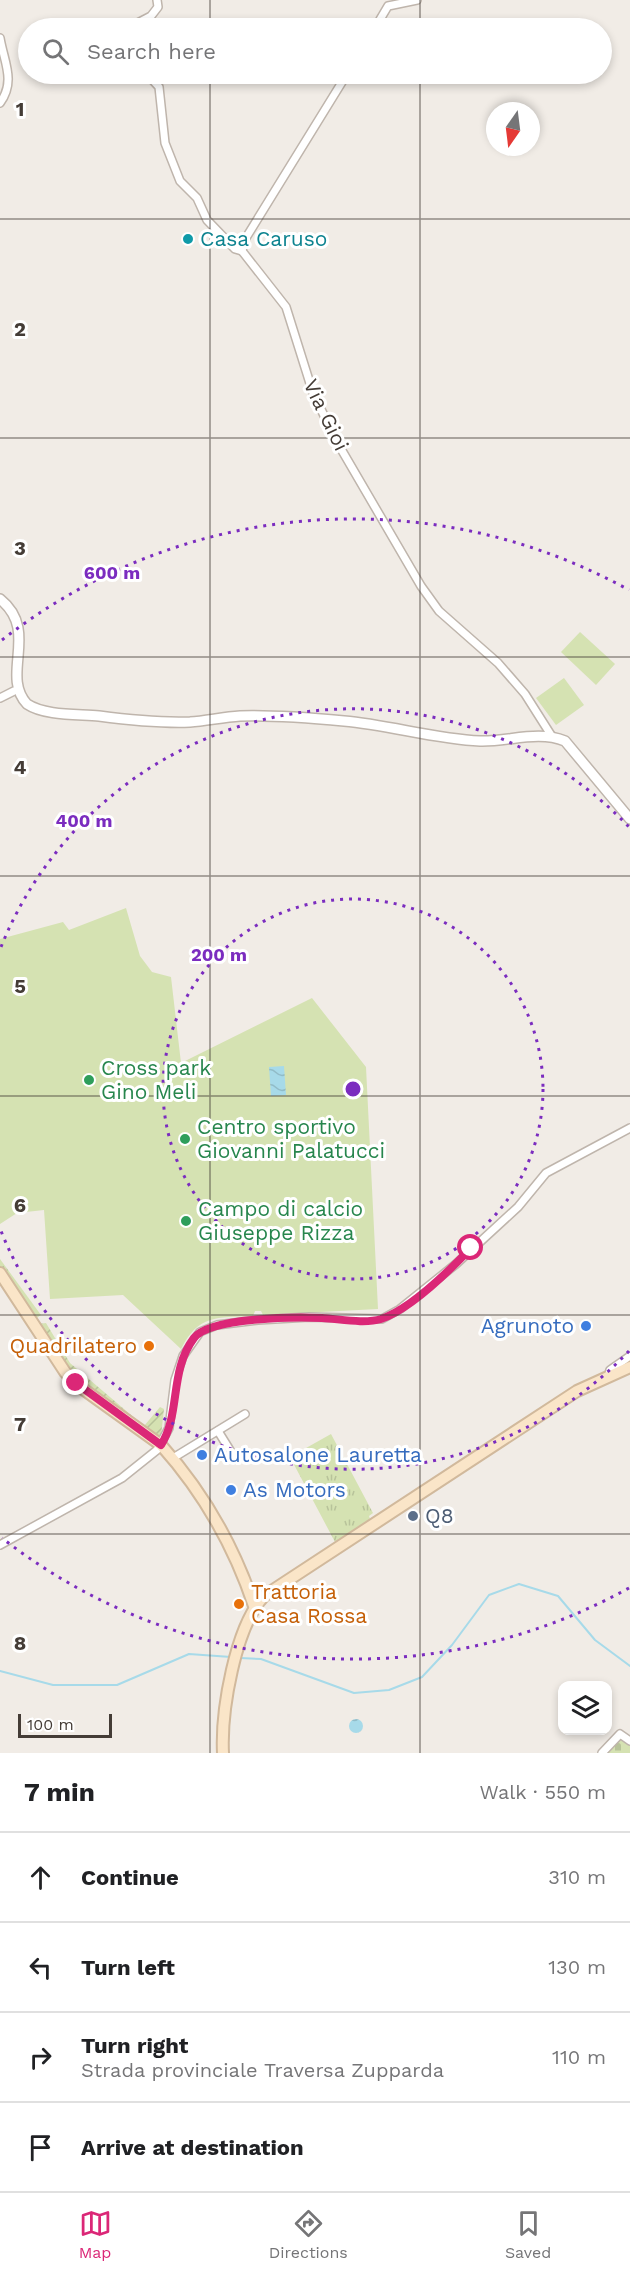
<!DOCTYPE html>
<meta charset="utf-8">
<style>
:root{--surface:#fff;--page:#f6f6f6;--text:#202124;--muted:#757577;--line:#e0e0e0;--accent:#db2777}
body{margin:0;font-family:"Work Sans",sans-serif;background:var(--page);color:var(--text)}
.controls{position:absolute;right:18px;bottom:18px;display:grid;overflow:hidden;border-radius:12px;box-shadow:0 3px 9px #0003}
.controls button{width:54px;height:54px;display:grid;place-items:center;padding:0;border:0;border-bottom:2px solid var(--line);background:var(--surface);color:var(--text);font:30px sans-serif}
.compass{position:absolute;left:486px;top:102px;width:54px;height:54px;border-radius:50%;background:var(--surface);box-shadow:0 3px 9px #0003;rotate:194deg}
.scale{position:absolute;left:18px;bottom:15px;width:94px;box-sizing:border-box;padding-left:6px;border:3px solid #443c36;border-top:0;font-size:16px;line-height:21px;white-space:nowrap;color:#443c36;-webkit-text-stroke:4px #fff;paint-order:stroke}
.stop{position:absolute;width:18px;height:18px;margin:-14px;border:4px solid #db2777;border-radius:50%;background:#fff}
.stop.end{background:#db2777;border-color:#fff;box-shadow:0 2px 6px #0008}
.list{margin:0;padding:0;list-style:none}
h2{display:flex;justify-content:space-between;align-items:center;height:78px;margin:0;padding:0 24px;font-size:26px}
h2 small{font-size:20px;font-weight:400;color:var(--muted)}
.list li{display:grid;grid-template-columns:39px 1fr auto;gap:18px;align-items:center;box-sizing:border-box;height:90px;padding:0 24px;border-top:2px solid var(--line)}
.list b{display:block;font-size:22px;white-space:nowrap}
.list p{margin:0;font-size:20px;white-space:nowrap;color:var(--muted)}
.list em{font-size:20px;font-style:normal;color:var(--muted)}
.icon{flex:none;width:33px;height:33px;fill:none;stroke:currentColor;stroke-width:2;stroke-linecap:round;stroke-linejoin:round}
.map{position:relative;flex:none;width:630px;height:1753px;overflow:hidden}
.search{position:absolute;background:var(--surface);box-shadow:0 3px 9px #0003;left:18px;right:18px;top:18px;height:66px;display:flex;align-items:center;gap:15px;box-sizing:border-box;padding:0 21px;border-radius:33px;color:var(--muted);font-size:22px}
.sheet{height:438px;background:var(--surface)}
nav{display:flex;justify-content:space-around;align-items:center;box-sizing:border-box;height:84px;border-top:2px solid var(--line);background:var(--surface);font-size:16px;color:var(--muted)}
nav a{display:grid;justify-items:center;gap:3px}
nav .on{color:var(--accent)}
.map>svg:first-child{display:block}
.grass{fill:url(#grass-tufts)}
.cemetery{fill:url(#cemetery-stones)}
.park{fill:#d5e2b2}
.garden{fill:url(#garden-furrows)}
.water{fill:url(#water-waves)}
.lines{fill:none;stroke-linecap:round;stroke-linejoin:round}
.stream{stroke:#a7dae9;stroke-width:2}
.minor-casing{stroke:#bfb5ac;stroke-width:10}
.tertiary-casing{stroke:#bfb5ac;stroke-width:12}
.secondary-casing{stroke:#d1b99c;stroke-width:14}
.minor{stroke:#fff;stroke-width:7}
.tertiary{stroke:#fff;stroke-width:9}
.secondary{stroke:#fae5c8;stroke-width:10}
.route{stroke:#db2777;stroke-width:8}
.grid{fill:none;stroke:#443c36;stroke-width:1.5;stroke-opacity:0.55}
.ring{fill:none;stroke:#7b2cbf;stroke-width:3;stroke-dasharray:3 6}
.culture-dot{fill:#0f9aa8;stroke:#fff;stroke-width:2}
.leisure-dot{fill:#2e9e5b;stroke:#fff;stroke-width:2}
.shop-dot{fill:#3f7fe0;stroke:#fff;stroke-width:2}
.food-dot{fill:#e8710a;stroke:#fff;stroke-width:2}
.service-dot{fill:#5c6f8a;stroke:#fff;stroke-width:2}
.labels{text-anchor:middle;stroke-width:6;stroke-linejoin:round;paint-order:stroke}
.culture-label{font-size:21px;fill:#0d838f;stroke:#fff;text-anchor:start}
.street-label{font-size:21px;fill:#443c36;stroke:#fff}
.leisure-label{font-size:21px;fill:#27864d;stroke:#fff;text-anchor:start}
.shop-label{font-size:21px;fill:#366cbe;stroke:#fff;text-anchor:start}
.food-label{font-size:21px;fill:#c56008;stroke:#fff;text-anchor:end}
.service-label{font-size:21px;fill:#4e5e75;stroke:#fff;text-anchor:start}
.grid-label{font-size:20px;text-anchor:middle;font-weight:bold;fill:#443c36;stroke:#fff;stroke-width:6;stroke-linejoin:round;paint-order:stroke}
.centre{fill:#7b2cbf;stroke:#fff;stroke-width:3}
.ring-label{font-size:18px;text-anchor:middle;font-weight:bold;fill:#7b2cbf;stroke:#fff;stroke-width:6;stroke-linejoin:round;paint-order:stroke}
</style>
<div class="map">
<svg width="630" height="1753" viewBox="0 0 630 1753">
<defs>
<pattern id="grass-tufts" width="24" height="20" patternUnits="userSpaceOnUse" patternTransform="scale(1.5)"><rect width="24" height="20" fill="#d5e2b2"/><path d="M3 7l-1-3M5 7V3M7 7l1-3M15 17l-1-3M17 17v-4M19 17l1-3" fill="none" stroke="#b8c39a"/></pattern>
<pattern id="cemetery-stones" width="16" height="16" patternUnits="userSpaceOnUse" patternTransform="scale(1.5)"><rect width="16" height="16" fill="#d5e2b2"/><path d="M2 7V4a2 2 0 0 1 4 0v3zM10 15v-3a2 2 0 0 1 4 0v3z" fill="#b8c39a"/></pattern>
<pattern id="garden-furrows" width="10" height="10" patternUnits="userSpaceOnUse" patternTransform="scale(1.5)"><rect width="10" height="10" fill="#d5e2b2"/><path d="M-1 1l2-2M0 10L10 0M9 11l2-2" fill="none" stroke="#b8c39a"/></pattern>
<pattern id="water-waves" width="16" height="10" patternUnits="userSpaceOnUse" patternTransform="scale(1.5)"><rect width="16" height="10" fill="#a7dae9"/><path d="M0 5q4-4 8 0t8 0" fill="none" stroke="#91bcc8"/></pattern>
</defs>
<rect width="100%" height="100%" fill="#f1ece6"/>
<g class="grass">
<polygon points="0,1259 41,1315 35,1319 0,1268"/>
<polygon points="331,1434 373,1513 369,1516 370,1519 335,1542 290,1457"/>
</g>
<polygon class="cemetery" points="622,1737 630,1745 630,1753 607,1753"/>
<g class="park">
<polygon points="580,632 615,664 596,685 561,652"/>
<polygon points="564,678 584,705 556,725 536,698"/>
<path d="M 126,908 L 140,956 L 152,972 L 171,977 L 181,1063 L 312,998 L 366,1067 L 378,1309 L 263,1315 L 261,1311 L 255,1311 L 253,1316 C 216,1318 199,1314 181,1349 L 123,1295 L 50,1299 L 44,1210 L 17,1213 L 0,1224 L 0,939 L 63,922 L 69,930 Z"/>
</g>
<polygon class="garden" points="46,1323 70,1363 144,1426 160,1407 164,1409 161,1436 151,1432 73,1377 38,1324"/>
<g class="water">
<polygon points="284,1066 286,1095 271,1096 269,1067"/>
<circle cx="356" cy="1726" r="7"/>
</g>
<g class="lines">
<g class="stream">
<polyline points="240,1658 261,1659 354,1693 389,1690 422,1677 452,1645 489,1595 519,1584 558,1596 595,1640 630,1666"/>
<polyline points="0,1671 53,1685 117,1685 189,1654 231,1657"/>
</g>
<defs>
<g id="minor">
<polyline points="128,28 151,16 158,7 157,0"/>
<polyline points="375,28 388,6 417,0"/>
<path d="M 0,38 C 4,62 16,81 0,103"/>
<polyline points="147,74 159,87 165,143 180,181 197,198 207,220 235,249 242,251"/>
<polyline points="347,74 244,241 242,251 286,307 313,393 337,442 421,586 439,611 498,663 525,694 551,735"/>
<polyline points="0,698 14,691"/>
<polyline points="609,1374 610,1370 630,1356"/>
<polyline points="218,1431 236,1460"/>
<polyline points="173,1458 245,1414"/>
<polyline points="0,1545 122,1478 157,1450 169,1428 175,1380 183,1356 200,1332 217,1325 258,1320 309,1317 382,1319 400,1309 456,1264 518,1207 546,1173 630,1128"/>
<polyline points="602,1753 620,1734 630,1741"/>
</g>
<path id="tertiary" d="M 0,599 C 40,631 0,675 27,704 C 45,716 78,714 99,716 C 129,720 160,723 190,722 C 206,721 223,717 240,716 C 274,715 311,718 344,721 C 390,725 434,739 480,741 C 508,742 538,730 565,741 L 630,819"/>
<g id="secondary">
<path d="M 0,1273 L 65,1372 L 76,1384 L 161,1445 C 204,1493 234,1546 254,1606"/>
<path d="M 223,1753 C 221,1711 235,1627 264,1596 L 577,1391 L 630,1367"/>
</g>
</defs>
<use href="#minor" class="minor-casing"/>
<use href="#tertiary" class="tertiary-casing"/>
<use href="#secondary" class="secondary-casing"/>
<use href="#minor" class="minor"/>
<use href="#tertiary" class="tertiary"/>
<use href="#secondary" class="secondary"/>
</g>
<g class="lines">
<path class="route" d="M 76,1383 L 161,1445 C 181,1414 169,1371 194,1338 C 210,1317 296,1317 322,1318 C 340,1319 364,1324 381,1319 C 411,1309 449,1271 471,1248"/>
</g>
<path class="grid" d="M 210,0 L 210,28M 420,0 L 420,28M 210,74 L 210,1753M 420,74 L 420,1753M 0,219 L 630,219M 0,438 L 630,438M 0,657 L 630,657M 0,876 L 630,876M 0,1096 L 630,1096M 0,1315 L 630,1315M 0,1534 L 630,1534"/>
<g class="ring">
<circle cx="353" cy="1089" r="190"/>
<path d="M629 1351A380 380 0 0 1 1 1231M1 947A380 380 0 0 1 629 827"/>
<path d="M629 1588A570 570 0 0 1 2 1538M2 640A570 570 0 0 1 629 590"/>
</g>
<circle class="culture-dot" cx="188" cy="239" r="6"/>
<g class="leisure-dot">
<circle cx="89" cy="1080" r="6"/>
<circle cx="185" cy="1139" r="6"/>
<circle cx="186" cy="1221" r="6"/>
</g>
<g class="shop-dot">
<circle cx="586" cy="1326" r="6"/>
<circle cx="202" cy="1455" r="6"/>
<circle cx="231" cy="1490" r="6"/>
</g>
<g class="food-dot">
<circle cx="149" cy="1346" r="6"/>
<circle cx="239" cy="1604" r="6"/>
</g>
<circle class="service-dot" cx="413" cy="1516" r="6"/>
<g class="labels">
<g class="culture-label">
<text x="200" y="246">Casa Caruso</text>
</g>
<g class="street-label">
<text transform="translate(326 415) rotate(64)" y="7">Via Gioi</text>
</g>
<g class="leisure-label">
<text x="101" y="1075">Cross park<tspan x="101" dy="24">Gino Meli</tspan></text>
<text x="197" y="1134">Centro sportivo<tspan x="197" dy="24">Giovanni Palatucci</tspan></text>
<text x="198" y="1216">Campo di calcio<tspan x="198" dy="24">Giuseppe Rizza</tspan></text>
</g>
<g class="shop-label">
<text x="574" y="1333" text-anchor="end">Agrunoto</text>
<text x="214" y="1462">Autosalone Lauretta</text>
<text x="243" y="1497">As Motors</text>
</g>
<g class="food-label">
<text x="137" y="1353">Quadrilatero</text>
<text x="251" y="1599" text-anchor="start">Trattoria<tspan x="251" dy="24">Casa Rossa</tspan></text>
</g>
<g class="service-label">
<text x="425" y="1523">Q8</text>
</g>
</g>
<g class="grid-label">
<text x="20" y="116">1</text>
<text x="20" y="336">2</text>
<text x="20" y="555">3</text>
<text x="20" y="774">4</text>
<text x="20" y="993">5</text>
<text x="20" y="1212">6</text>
<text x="20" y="1431">7</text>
<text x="20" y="1650">8</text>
</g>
<circle cx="353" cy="1089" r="9" class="centre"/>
<g class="ring-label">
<text x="112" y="579">600 m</text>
<text x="84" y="827">400 m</text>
<text x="219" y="961">200 m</text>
</g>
</svg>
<div class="controls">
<button><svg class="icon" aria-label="layers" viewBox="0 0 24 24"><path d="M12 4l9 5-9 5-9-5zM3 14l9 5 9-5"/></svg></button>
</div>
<svg class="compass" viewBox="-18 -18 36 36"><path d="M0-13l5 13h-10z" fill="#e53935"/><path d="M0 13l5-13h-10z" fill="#757577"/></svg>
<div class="scale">100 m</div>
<div class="stop" style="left:471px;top:1248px"></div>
<div class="stop end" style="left:76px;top:1383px"></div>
<div class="search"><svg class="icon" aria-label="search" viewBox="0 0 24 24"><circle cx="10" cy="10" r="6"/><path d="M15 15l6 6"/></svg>Search here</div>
</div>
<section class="sheet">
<h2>7 min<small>Walk · 550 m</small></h2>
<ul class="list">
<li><svg class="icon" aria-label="ahead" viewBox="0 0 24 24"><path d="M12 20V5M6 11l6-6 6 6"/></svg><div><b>Continue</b></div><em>310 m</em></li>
<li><svg class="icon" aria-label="left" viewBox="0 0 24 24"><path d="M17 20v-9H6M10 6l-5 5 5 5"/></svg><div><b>Turn left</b></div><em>130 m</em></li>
<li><svg class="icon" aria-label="right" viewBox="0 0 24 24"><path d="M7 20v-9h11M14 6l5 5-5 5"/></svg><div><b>Turn right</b><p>Strada provinciale Traversa Zupparda</p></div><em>110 m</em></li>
<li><svg class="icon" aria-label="arrive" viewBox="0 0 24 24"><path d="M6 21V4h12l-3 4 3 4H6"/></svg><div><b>Arrive at destination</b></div></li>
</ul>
</section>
<nav>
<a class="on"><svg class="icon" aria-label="map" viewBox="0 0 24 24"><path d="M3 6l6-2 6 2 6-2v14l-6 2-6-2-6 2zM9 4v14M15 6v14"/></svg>Map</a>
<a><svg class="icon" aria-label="directions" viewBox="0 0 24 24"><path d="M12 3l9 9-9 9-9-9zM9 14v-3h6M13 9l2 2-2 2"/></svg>Directions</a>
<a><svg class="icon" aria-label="saved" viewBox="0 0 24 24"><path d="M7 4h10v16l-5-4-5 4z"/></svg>Saved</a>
</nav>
